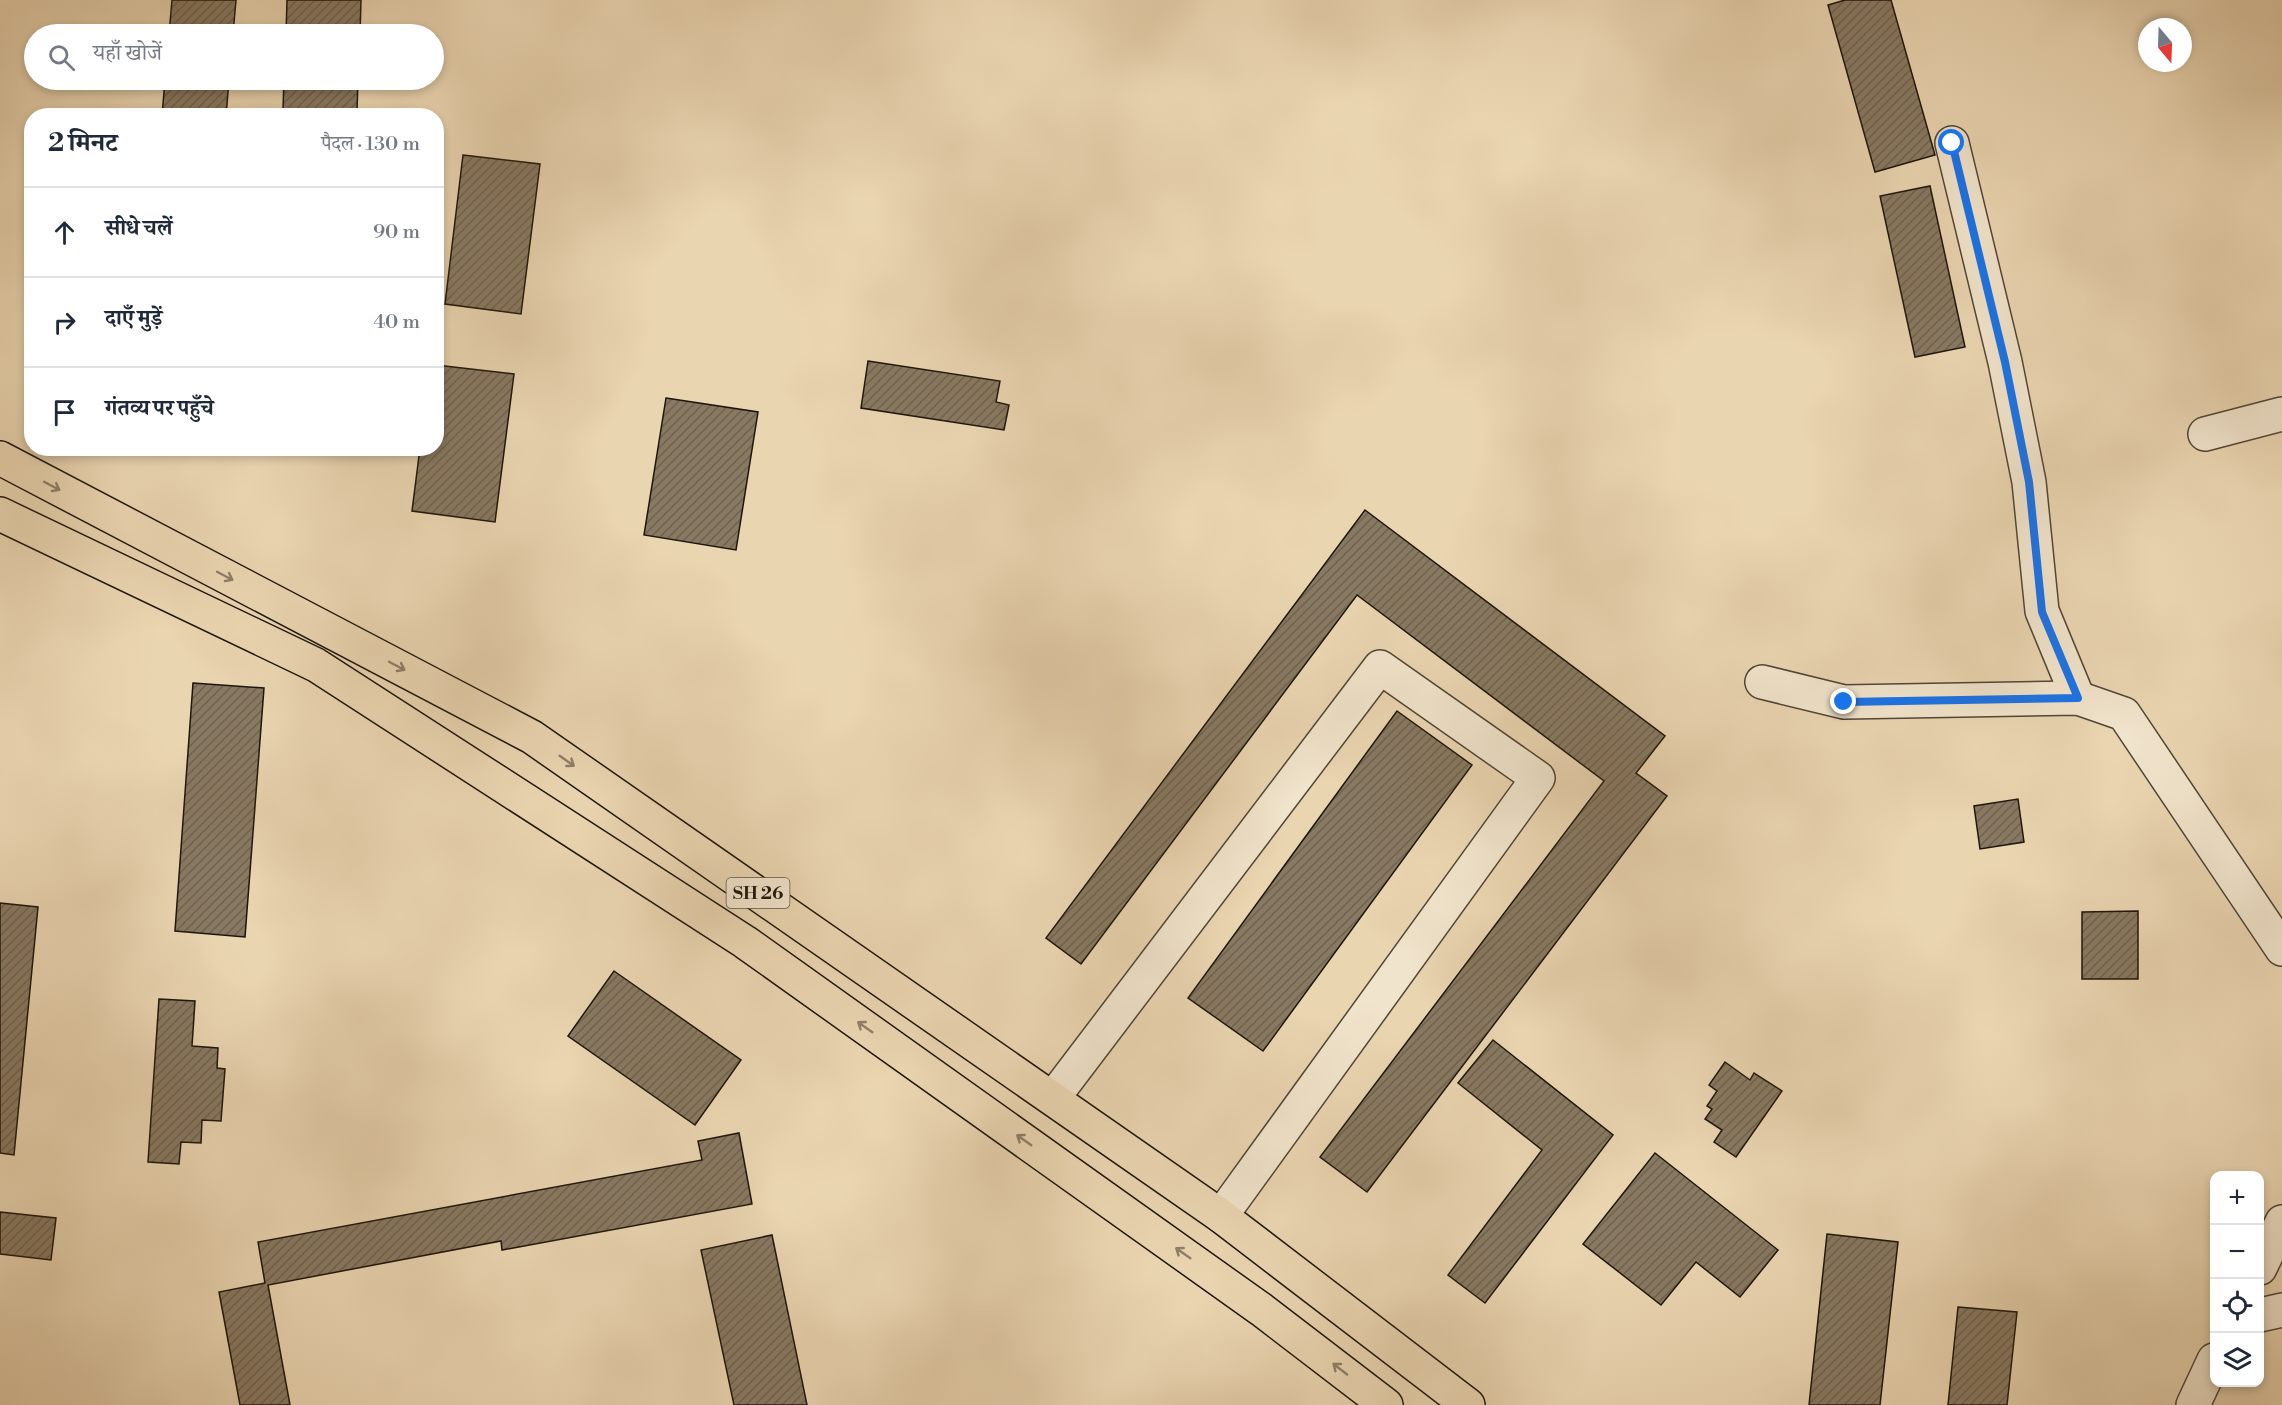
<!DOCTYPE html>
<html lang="hi">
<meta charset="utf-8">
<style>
:root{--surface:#fff;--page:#f6f6f7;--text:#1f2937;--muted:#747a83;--line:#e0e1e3}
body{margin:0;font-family:"Libre Bodoni","Noto Serif Devanagari",serif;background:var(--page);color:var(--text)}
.controls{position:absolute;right:18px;bottom:18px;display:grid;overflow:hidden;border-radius:12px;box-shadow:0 3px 9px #0003}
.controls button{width:54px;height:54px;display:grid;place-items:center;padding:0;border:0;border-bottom:2px solid var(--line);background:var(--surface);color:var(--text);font:30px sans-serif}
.compass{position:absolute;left:2138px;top:18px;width:54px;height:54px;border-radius:50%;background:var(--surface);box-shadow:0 3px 9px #0003;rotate:161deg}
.stop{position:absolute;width:18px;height:18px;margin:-14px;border:4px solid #1a73e8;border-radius:50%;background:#fff}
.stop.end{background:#1a73e8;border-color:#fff;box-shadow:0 2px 6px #0008}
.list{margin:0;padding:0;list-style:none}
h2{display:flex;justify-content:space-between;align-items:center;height:78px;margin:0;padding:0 24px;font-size:26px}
h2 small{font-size:20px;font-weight:400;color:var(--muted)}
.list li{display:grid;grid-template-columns:39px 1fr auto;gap:18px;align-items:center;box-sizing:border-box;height:90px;padding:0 24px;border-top:2px solid var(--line)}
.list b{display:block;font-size:22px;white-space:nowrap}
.list em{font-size:20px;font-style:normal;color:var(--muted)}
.icon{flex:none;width:33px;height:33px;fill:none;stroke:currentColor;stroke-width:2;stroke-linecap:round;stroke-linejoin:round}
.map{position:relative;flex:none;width:2282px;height:1405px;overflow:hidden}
.search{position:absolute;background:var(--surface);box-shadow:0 3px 9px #0003;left:24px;top:24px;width:420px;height:66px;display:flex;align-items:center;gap:15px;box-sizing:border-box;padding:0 21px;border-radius:33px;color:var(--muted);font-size:22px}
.panel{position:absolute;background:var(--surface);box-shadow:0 3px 9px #0003;left:24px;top:108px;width:420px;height:348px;border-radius:24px}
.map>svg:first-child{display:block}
.building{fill:url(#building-hatch);stroke:#1d160d;stroke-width:1.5}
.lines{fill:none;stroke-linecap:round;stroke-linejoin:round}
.minor-casing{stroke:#504636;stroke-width:36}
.primary-casing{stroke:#1d160d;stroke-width:36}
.minor{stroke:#f1e4cc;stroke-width:33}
.primary{stroke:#ead5b1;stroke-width:33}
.oneway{stroke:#8e7f67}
.route{stroke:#1a73e8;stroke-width:8}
.labels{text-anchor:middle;stroke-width:4.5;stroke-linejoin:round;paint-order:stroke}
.shield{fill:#f1e4cc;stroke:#5d5446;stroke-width:1.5}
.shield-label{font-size:18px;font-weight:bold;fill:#1d160d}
</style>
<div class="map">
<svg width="2282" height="1405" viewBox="0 0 2282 1405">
<defs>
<pattern id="building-hatch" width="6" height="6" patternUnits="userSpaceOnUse" patternTransform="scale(1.5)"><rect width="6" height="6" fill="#887962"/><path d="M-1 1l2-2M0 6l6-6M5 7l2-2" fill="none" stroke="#6f624f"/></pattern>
</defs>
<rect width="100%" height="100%" fill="#ead5b1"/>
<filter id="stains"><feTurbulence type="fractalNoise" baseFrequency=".00333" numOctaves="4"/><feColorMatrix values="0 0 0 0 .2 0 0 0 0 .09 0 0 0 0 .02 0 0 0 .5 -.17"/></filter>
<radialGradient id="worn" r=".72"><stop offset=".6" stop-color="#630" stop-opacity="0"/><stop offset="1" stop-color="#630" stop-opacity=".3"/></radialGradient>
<g class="building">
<polygon points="172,0 236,0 233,34 169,34"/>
<polygon points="287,0 361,0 360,34 286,34"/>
<polygon points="1845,0 1891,0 1935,155 1875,172 1828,5"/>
<polygon points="165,80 229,80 226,116 162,116"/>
<polygon points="284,80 358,80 357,111 283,109"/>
<polygon points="463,155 540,164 521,314 445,304"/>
<polygon points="1930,186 1965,347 1915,357 1880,196"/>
<polygon points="868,361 1000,381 996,402 1009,405 1004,430 861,408"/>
<polygon points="436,365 514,374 495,522 412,511 420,448 436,448"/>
<polygon points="666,398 758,412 736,550 644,535"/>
<polygon points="1365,510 1665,736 1636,773 1667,796 1367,1192 1320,1157 1604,781 1357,595 1081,964 1046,938"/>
<polygon points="193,683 264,688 245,937 175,931"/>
<polygon points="1397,711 1472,765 1263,1051 1188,998"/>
<polygon points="2018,799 2024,842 1980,849 1974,806"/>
<polygon points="0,903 38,907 14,1155 0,1153"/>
<polygon points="2138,911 2138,979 2082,979 2082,912"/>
<polygon points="614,971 741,1060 695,1125 568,1036"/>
<polygon points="159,999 195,1001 192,1046 218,1048 217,1068 225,1069 221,1121 202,1120 201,1143 181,1142 179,1164 148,1162"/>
<polygon points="1493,1040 1613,1135 1485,1303 1448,1275 1542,1150 1458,1083"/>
<polygon points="1725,1062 1750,1080 1754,1073 1782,1091 1736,1157 1714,1142 1722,1130 1705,1119 1712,1109 1707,1106 1717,1091 1709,1085"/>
<polygon points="739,1133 752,1204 502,1250 501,1241 268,1285 290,1405 240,1405 219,1292 265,1283 258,1242 702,1160 698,1141"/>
<polygon points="1655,1153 1778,1250 1740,1297 1696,1262 1661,1305 1583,1244"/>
<polygon points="0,1212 56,1218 51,1260 0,1254"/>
<polygon points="1827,1234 1898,1242 1880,1405 1809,1405"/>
<polygon points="772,1235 807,1405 734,1405 701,1250"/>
<polygon points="1958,1307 2017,1312 2007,1405 1948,1405"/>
</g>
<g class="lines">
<defs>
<g id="minor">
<polyline points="1952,143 2005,362 2029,482 2042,611 2078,698"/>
<polyline points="2205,434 2282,414"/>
<polyline points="1762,682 1844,702 2078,698 2124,714 2282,949"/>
<polyline points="1053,1098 1380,667 1538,778 1221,1216"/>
<polyline points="2260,1268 2282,1222"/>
<polyline points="2260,1315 2282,1310"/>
<polyline points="2193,1405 2214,1360"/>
</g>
<g id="primary">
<polyline points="0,458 532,737 1221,1216 1468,1405"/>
<polyline points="0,514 316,665 745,942 1262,1310 1386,1405"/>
</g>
</defs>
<use href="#minor" class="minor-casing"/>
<use href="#primary" class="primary-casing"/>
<use href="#minor" class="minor"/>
<use href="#primary" class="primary"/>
</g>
<defs><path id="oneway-shaft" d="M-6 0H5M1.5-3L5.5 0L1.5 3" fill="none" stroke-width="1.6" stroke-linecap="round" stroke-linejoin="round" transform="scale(1.5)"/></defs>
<g class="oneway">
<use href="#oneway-shaft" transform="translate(52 486) rotate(28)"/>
<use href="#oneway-shaft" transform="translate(225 576) rotate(28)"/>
<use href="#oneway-shaft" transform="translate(397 666) rotate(28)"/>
<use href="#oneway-shaft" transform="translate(567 761) rotate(35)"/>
<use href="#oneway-shaft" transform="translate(865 1027) rotate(-145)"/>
<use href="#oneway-shaft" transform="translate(1024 1140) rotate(-145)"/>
<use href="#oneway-shaft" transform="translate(1183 1253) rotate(-145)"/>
<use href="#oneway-shaft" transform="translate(1340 1369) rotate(-142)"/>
</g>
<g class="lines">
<polyline class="route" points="1844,702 2078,698 2042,612 2029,482 2005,362 1952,143"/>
</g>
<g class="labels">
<rect class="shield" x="726.5" y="878" width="63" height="30" rx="4.5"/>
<g class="shield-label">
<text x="758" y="899">SH 26</text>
</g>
</g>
<rect width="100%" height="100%" filter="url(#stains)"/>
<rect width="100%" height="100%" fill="url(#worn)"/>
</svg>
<div class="controls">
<button>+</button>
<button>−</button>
<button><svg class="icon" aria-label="locate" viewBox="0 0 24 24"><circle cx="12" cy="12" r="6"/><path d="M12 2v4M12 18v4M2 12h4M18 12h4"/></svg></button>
<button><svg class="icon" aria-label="layers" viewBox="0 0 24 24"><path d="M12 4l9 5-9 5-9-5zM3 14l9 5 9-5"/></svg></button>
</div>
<svg class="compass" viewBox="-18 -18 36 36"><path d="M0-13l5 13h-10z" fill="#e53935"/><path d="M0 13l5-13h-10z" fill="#747a83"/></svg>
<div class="stop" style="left:1952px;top:143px"></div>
<div class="stop end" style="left:1844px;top:702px"></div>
<div class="search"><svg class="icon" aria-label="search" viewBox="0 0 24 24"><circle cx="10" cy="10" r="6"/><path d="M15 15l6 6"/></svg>यहाँ खोजें</div>
<section class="panel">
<h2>2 मिनट<small>पैदल · 130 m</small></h2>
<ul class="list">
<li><svg class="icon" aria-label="ahead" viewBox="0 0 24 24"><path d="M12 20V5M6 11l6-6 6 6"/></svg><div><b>सीधे चलें</b></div><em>90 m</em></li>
<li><svg class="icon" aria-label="right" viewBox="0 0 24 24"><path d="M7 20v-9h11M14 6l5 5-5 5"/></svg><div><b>दाएँ मुड़ें</b></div><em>40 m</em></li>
<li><svg class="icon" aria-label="arrive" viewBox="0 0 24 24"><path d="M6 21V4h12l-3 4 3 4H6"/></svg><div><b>गंतव्य पर पहुँचे</b></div></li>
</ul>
</section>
</div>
